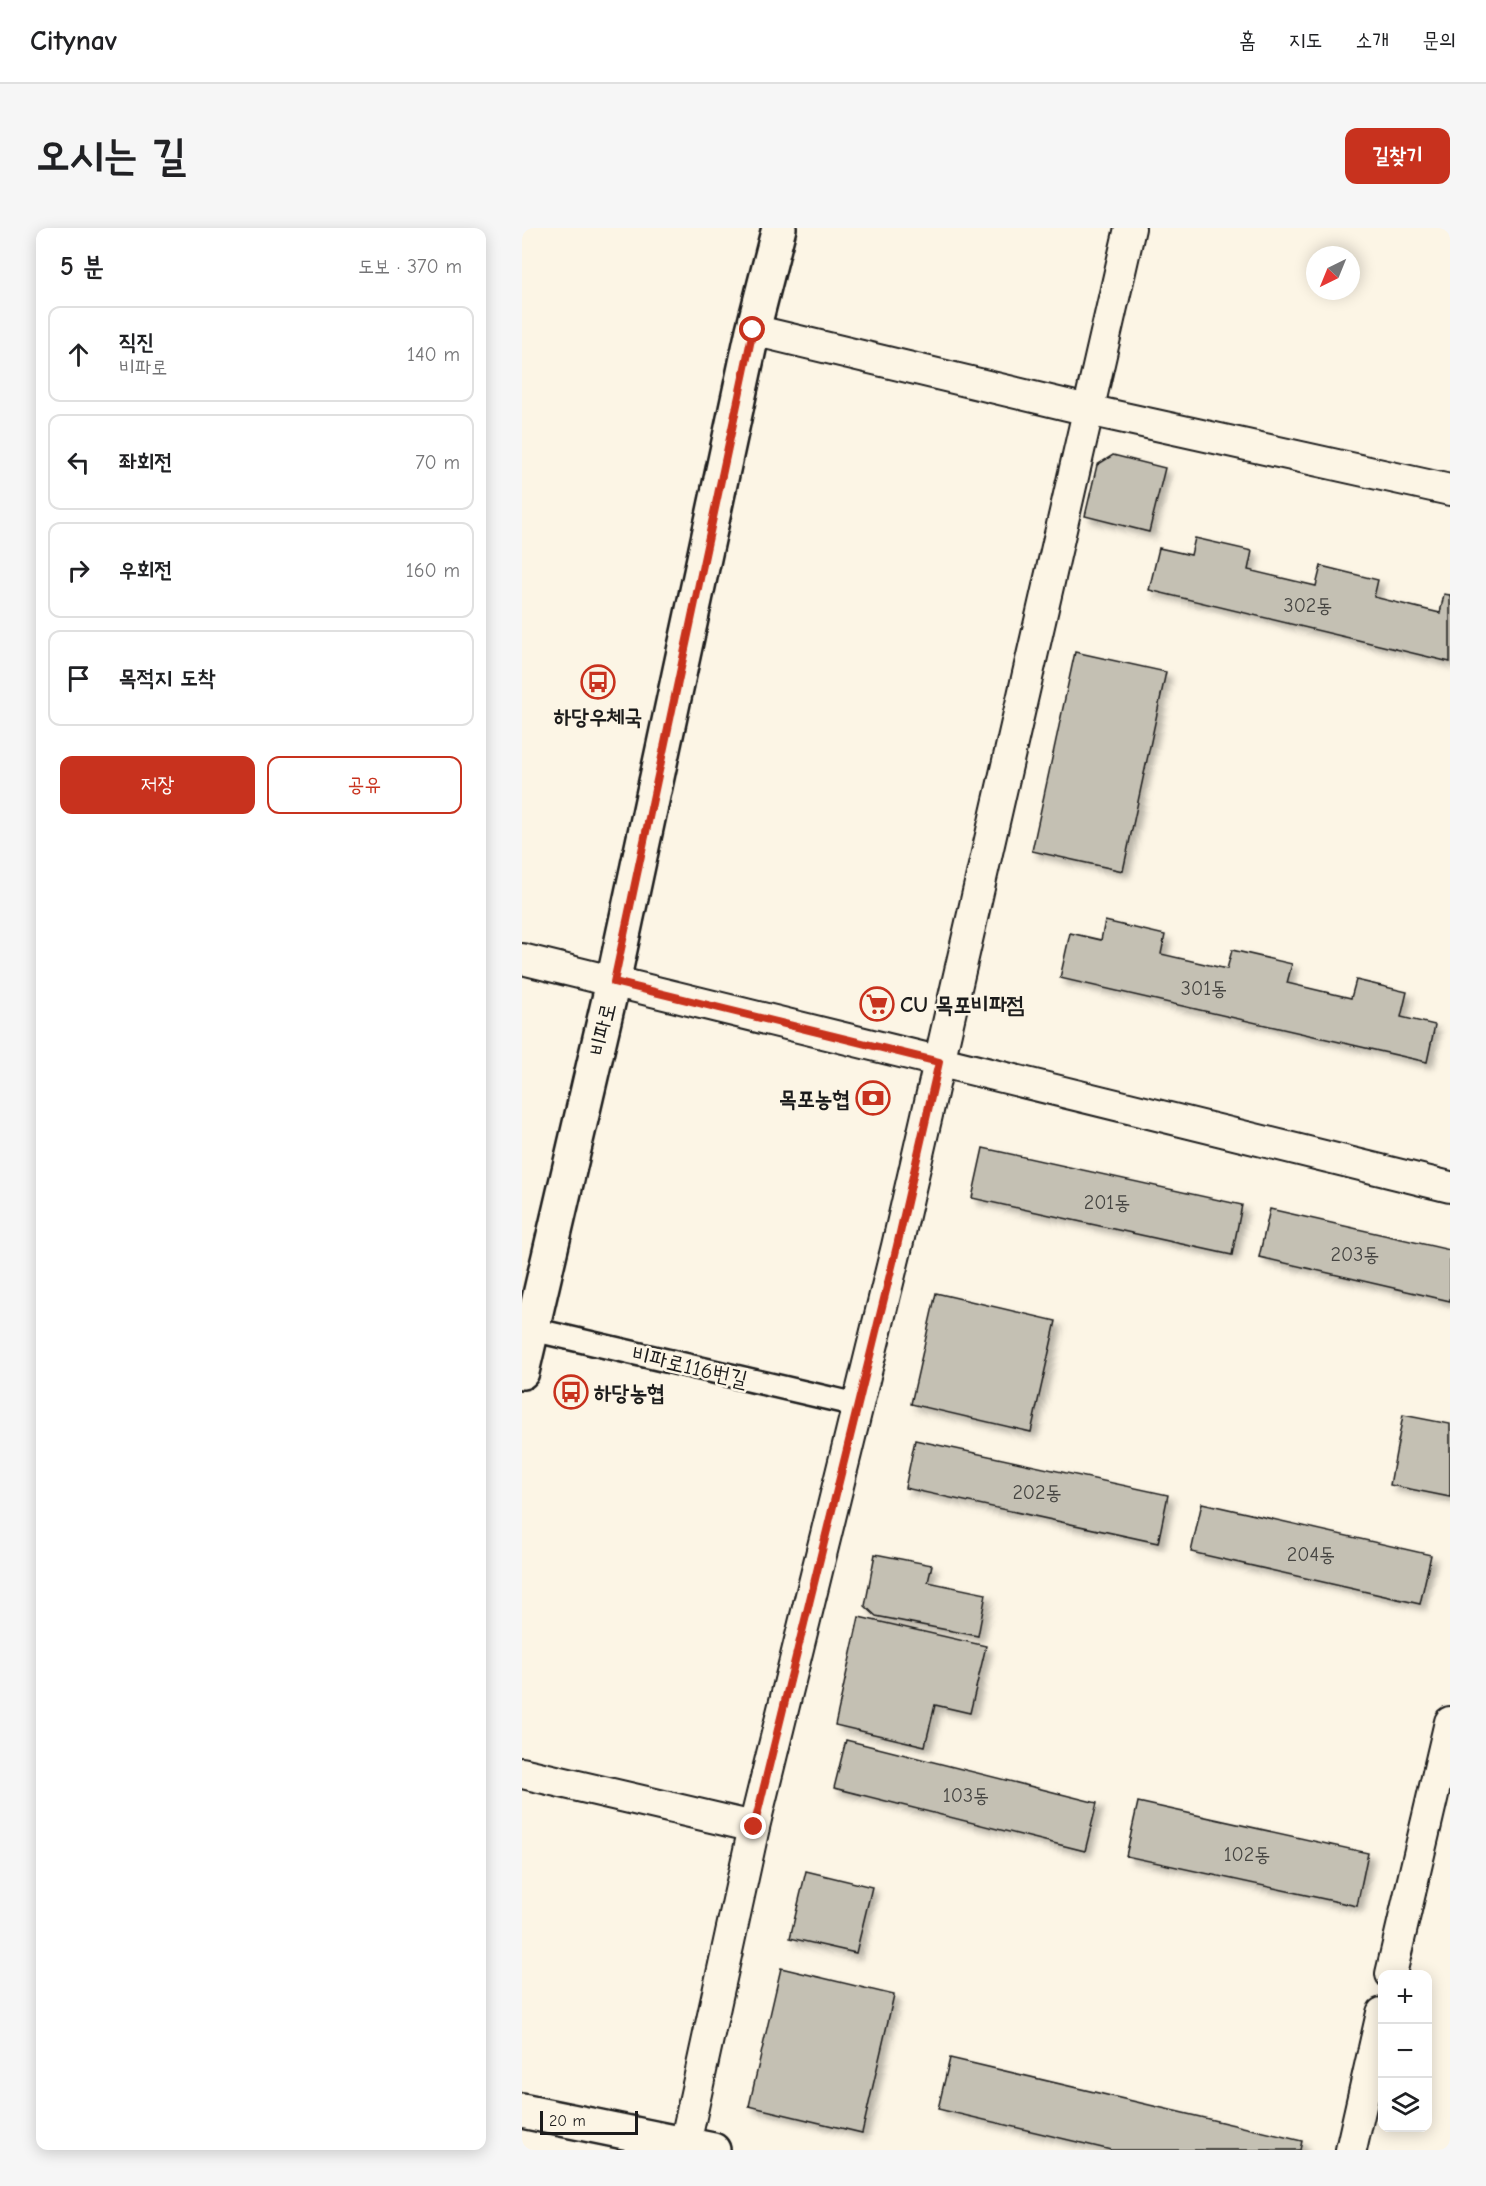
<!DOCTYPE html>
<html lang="ko">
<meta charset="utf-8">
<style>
:root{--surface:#fff;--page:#f6f6f6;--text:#202124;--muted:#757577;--line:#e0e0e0;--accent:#c8321e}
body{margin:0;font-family:"Comic Neue","Poor Story",sans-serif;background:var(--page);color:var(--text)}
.controls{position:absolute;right:18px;bottom:18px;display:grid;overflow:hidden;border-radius:12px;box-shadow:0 3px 15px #0003}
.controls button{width:54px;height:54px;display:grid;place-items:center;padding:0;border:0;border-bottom:2px solid var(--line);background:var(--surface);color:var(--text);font:30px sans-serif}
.compass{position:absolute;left:784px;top:18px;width:54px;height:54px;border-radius:50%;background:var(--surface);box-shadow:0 3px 15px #0003;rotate:223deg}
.scale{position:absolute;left:18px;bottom:15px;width:98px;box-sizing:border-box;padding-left:6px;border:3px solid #1c1c1c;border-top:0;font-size:16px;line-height:21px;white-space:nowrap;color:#1c1c1c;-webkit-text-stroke:4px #fcf5e5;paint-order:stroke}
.stop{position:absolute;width:18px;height:18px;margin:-14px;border:4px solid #c8321e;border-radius:50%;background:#fff}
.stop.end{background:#c8321e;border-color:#fff;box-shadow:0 2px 6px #0008}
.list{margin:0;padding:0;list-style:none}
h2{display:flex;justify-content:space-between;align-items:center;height:78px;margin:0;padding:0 24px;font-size:26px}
h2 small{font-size:20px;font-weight:400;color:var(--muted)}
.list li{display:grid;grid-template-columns:39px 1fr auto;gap:18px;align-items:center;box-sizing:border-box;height:96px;margin:0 12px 12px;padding:0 12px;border:2px solid var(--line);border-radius:12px}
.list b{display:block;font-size:22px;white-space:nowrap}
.list p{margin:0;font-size:20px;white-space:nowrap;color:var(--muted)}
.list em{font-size:20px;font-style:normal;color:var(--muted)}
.actions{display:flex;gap:12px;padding:18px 24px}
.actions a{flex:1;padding:14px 0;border:2px solid var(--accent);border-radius:12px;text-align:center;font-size:21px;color:var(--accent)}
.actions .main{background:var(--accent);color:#fff}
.icon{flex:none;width:33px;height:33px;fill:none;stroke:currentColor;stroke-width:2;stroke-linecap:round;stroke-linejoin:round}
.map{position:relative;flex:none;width:928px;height:1922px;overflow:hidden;border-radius:12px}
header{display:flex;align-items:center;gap:36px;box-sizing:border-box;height:84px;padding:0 30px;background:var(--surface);border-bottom:2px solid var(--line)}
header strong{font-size:28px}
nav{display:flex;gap:33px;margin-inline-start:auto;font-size:21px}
.intro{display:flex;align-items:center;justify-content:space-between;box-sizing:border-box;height:144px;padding:0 36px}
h1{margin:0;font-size:42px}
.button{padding:15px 27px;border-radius:12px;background:var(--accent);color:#fff;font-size:21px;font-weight:700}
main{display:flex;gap:36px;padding:0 36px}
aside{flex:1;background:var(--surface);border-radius:12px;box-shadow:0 3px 15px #0003}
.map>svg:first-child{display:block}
.building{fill:#c4c0b3;stroke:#1c1c1c;stroke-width:1.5;filter:url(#shadow)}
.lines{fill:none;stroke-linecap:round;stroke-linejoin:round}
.pedestrian-casing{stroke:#1c1c1c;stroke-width:27}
.minor-casing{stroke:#1c1c1c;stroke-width:34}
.tertiary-casing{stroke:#1c1c1c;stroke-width:38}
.pedestrian{stroke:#fcf5e5;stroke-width:22}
.minor{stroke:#fcf5e5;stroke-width:30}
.tertiary{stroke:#fcf5e5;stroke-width:33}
.route{stroke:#c8321e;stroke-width:8}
.labels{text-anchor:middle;stroke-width:5;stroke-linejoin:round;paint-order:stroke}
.number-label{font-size:20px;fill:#464542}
.poi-label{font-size:22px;font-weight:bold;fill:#1c1c1c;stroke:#fcf5e5;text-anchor:start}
.street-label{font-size:22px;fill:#1c1c1c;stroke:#fcf5e5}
</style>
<header>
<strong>Citynav</strong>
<nav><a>홈</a><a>지도</a><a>소개</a><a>문의</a></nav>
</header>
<div class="intro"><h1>오시는 길</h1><a class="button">길찾기</a></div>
<main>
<aside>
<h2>5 분<small>도보 · 370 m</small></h2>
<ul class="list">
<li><svg class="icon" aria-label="ahead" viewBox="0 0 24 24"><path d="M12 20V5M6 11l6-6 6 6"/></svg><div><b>직진</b><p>비파로</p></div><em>140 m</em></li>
<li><svg class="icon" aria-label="left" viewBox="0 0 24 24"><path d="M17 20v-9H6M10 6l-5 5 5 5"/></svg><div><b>좌회전</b></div><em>70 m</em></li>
<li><svg class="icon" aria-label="right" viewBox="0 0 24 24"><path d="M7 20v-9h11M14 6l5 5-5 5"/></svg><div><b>우회전</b></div><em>160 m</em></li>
<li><svg class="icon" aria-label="arrive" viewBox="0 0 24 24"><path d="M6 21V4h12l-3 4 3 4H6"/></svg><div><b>목적지 도착</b></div></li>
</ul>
<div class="actions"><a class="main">저장</a><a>공유</a></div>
</aside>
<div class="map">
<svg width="928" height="1922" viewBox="0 0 928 1922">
<defs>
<filter id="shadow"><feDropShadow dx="5.5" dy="5.5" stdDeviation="3" flood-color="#0004"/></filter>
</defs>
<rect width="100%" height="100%" fill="#fcf5e5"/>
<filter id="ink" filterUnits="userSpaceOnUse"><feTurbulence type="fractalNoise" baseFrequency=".0167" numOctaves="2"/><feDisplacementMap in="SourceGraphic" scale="12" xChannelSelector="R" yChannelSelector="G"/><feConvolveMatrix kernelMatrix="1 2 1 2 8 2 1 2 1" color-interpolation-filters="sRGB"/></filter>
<g filter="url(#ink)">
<g class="building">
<polygon points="591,227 643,240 627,304 563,288 575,237"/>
<polygon points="673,310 730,323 726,342 794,358 799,338 856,352 852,369 918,385 922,366 928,367 928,434 627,362 637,320 669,327"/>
<polygon points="553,424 644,444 601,643 510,623"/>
<polygon points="583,693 643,707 639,726 705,741 710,722 770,736 765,755 829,770 834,752 885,764 879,789 913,797 905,834 538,750 548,705 579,712"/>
<polygon points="461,920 720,977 710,1027 450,970"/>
<polygon points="748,981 928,1022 928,1073 737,1029"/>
<polygon points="414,1065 534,1093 509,1204 389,1176"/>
<polygon points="881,1187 928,1196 928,1269 868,1257"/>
<polygon points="393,1212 646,1267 636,1315 383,1260"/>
<polygon points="680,1275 909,1327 898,1376 669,1324"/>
<polygon points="353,1326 410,1337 406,1354 464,1366 456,1408 354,1388 343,1378"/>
<polygon points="337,1389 464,1418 448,1485 413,1477 403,1518 313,1497"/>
<polygon points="324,1512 575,1575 563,1623 312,1560"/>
<polygon points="616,1574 846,1625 835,1678 604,1628"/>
<polygon points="284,1643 350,1659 334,1725 268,1710"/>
<polygon points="259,1740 372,1767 340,1905 227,1878"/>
<polygon points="428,1830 780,1913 778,1922 589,1922 416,1881"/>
</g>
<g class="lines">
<defs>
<polyline id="pedestrian" points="0,1099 336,1177"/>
<g id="minor">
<polyline points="231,102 566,182 928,262"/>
<polyline points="0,731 928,959"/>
<polyline points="0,1545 232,1599"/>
<polyline points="869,1746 928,1494"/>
<polyline points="163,1916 232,1599 375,1018 608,0"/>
<polyline points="829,1922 860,1785"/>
</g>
<g id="tertiary">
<polyline points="0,1144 91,754 231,102 257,0"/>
<polyline points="0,1883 191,1922"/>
</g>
</defs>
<use href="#pedestrian" class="pedestrian-casing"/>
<use href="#minor" class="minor-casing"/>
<use href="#tertiary" class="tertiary-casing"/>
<use href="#pedestrian" class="pedestrian"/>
<use href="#minor" class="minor"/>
<use href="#tertiary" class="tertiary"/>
</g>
</g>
<g class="lines" filter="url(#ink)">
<polyline class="route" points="231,102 92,754 417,834 375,1018 232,1599"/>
</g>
<defs>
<symbol id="bus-ring" viewBox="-11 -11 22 22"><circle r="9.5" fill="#fcf5e5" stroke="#c8321e" stroke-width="1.5"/><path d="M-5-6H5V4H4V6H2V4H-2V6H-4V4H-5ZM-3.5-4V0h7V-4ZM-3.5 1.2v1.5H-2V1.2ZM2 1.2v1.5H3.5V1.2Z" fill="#c8321e"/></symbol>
<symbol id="supermarket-ring" viewBox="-11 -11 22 22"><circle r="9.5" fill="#fcf5e5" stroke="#c8321e" stroke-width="1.5"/><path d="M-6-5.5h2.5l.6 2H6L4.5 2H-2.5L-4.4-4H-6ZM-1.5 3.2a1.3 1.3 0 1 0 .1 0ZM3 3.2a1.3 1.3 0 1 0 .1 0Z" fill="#c8321e"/></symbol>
<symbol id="bank-ring" viewBox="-11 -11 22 22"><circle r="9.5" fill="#fcf5e5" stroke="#c8321e" stroke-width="1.5"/><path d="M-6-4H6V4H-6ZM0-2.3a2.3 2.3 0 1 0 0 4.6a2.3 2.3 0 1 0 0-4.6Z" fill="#c8321e"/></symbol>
</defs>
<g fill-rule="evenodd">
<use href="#bus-ring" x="57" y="435" width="38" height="38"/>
<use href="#supermarket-ring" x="336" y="757" width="38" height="38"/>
<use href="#bank-ring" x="332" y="851" width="38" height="38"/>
<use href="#bus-ring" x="30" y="1145" width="38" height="38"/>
</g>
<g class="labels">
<g class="number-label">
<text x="786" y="384">302동</text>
<text x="682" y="767">301동</text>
<text x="585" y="981">201동</text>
<text x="833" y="1033">203동</text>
<text x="515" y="1271">202동</text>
<text x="789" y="1333">204동</text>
<text x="444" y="1574">103동</text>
<text x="725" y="1633">102동</text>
</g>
<g class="poi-label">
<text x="76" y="496" text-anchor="middle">하당우체국</text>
<text x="378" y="784">CU 목포비파점</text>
<text x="328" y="878" text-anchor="end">목포농협</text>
<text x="72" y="1172">하당농협</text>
</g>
<g class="street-label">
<text transform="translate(80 801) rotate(-77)" y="8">비파로</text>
<text transform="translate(168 1138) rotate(13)" y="8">비파로116번길</text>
</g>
</g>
</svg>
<div class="controls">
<button>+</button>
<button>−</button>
<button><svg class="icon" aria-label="layers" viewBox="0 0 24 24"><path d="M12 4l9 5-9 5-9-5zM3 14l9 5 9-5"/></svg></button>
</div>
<svg class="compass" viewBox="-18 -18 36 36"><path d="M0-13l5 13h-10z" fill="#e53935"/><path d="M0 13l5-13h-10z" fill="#757577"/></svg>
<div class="scale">20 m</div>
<div class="stop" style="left:231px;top:102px"></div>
<div class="stop end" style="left:232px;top:1599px"></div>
</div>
</main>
